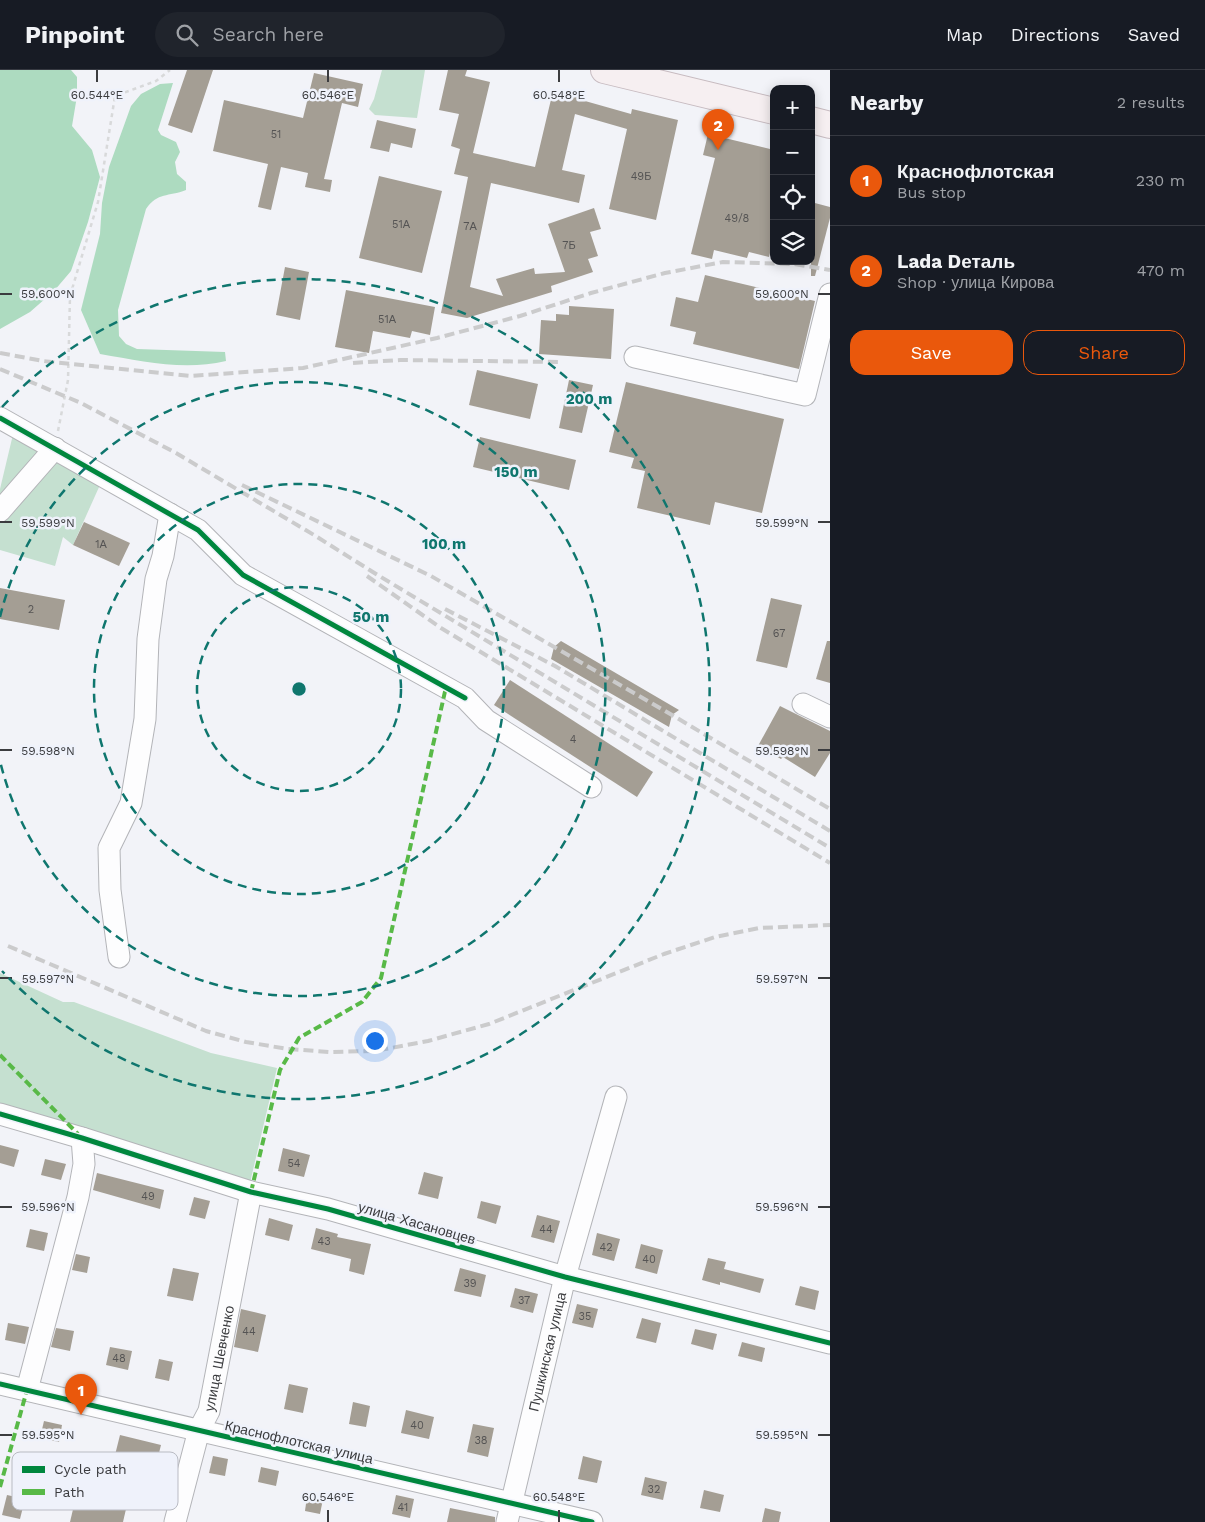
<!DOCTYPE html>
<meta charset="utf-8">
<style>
:root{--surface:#171b24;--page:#20242c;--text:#f1f3f6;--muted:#9ea1a6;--line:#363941;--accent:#ea580c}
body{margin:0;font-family:"Work Sans",sans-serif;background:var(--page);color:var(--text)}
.controls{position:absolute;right:15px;top:15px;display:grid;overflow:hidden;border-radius:10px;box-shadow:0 2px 12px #0003}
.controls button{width:45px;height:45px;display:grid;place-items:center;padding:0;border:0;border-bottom:1px solid var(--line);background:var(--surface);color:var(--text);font:25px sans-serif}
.you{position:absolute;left:374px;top:970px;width:18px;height:18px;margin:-12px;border:4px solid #fff;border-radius:50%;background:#1a73e8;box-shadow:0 0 0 8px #1a73e833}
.badge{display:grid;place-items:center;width:32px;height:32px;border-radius:50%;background:var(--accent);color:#fff;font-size:16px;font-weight:700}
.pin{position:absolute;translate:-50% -41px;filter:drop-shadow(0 1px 2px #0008)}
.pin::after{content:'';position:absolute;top:26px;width:18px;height:15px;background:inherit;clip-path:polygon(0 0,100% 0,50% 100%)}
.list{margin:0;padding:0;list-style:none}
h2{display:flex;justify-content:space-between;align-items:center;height:65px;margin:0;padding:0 20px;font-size:21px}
h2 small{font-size:16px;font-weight:400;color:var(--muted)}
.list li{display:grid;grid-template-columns:32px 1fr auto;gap:15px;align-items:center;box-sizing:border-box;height:90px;padding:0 20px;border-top:1px solid var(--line)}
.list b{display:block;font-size:19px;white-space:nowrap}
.list p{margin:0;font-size:16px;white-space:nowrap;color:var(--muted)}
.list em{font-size:16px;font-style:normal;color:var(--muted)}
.actions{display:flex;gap:10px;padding:15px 20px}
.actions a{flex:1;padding:11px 0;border:1px solid var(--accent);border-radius:15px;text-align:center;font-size:18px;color:var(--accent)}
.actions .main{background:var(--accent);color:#fff}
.icon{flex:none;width:28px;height:28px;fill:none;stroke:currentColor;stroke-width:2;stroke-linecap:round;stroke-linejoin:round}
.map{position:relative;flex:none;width:830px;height:1452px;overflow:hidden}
header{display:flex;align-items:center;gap:30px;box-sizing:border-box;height:70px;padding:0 25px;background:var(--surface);border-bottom:1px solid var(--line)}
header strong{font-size:24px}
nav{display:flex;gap:28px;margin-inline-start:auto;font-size:18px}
.search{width:350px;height:45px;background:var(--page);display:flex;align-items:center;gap:12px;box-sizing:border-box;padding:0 18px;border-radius:28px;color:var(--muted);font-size:19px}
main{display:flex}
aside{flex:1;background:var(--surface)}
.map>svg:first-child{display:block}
.green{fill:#c5e0d0}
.forest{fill:#addbc0}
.building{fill:#a49e94}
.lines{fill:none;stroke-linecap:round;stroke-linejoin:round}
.minor-casing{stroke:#b3b4b8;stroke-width:23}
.major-casing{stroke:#c7bbc0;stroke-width:28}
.path{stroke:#d8d9da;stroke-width:2.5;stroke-dasharray:4 4;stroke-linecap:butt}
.minor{stroke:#fdfdfe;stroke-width:21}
.major{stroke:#f6eff1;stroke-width:26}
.rail{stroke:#cbcbcc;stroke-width:4;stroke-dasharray:10 5;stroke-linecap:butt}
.quiet{stroke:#58b947;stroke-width:4;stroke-dasharray:8 4;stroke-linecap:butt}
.cycleway-casing{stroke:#eff2fb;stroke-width:8}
.cycleway{stroke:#00873e;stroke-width:5}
.ticks{fill:none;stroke:#3b3c3f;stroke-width:2}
.ring{fill:none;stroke:#0f766e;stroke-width:2.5;stroke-dasharray:9 6}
.labels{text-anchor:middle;stroke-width:5;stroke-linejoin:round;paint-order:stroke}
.number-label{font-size:11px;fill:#555454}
.street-label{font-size:14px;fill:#3b3c3f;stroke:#eff2fb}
.key{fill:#eff2fb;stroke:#b9bbc3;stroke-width:1}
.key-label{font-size:14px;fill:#3b3c3f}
.ticks-label{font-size:12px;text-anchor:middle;fill:#3b3c3f;stroke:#eff2fb;stroke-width:5;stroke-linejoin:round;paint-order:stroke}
.centre{fill:#0f766e;stroke:#eff2fb;stroke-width:2.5}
.ring-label{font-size:15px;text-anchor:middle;font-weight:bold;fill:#0f766e;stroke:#eff2fb;stroke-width:5;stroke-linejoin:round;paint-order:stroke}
</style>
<header>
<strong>Pinpoint</strong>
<div class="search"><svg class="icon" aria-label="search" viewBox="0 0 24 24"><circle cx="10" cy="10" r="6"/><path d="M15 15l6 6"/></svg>Search here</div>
<nav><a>Map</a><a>Directions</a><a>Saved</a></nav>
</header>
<main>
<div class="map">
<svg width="830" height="1452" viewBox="0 0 830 1452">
<rect width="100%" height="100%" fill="#f2f3f8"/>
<g class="green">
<polygon points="382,0 425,0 417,48 375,45 369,39 374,29"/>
<polygon points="15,356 104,406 73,475 63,467 55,496 0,480 0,419"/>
<polygon points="0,903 63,932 74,932 211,983 277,998 249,1117 0,1040"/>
</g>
<g class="forest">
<polygon points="0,0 71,0 77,7 77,26 72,56 92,80 100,107 88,152 71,201 54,221 30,242 0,259"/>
<path d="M 173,13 L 158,60 L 161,65 L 176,72 L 180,82 L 175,92 L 177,104 L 186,112 L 186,120 C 168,127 158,122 146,139 L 118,240 L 119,266 L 126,274 L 137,279 L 225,282 L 226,291 C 183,301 142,291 100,284 L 81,240 L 100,164 L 102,133 L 109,97 L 131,36 L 141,24 L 160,14 Z"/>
</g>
<g class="building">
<polygon points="187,0 213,0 192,63 168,55"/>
<polygon points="448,0 467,0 465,6 490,12 473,83 535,97 553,21 579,26 578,29 631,44 632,39 678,50 656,150 609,139 627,59 575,44 562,100 585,105 579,133 491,113 470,217 503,226 496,209 534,198 535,204 565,202 548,154 594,138 601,159 590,162 598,186 588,189 593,202 551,216 552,222 467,248 441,243 468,107 454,104 460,79 451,76 459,44 439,40"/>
<polygon points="314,3 363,14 358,37 342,33 324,109 332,110 330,122 305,117 308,103 281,97 271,140 258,137 268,94 213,81 224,30 303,48"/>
<polygon points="377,50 416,59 412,78 391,73 389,82 370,78"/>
<polygon points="708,64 774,80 774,180 771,179 769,187 749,182 747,188 714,180 712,189 691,184 715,88 703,85"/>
<polygon points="379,106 442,121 422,203 359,188"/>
<polygon points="811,132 830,137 830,148 815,206 811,206"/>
<polygon points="285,197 309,202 300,250 276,245"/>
<polygon points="705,205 815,231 799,299 693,274 696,262 670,256 676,227 698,232"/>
<polygon points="346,220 435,237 430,265 412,261 410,268 373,261 369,283 335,277"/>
<polygon points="569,236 614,239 611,289 539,284 541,250 556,251 556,244 569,245"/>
<polygon points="477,300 538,314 530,349 469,335"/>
<polygon points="569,310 593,315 582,363 559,358"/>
<polygon points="626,312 784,349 762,443 715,432 710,455 637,438 645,401 631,398 634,388 609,382"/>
<polygon points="480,367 576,390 569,420 473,397"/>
<polygon points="84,452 130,473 119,496 73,475"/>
<polygon points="0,518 65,530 59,560 0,549"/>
<polygon points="771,528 802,535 787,598 756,591"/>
<polygon points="561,571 679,640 672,645 669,657 551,589 554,577"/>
<polygon points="827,571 830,571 830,613 816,609"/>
<polygon points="510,610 653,702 637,727 494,635"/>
<polygon points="780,636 830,661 830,683 815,707 783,687 781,689 758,676"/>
<polygon points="0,1075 19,1080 14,1097 0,1093"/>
<polygon points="283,1078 310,1085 304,1107 278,1101"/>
<polygon points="45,1089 66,1094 61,1110 41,1105"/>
<polygon points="424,1102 443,1107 438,1129 418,1124"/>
<polygon points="97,1103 164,1120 160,1139 93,1120"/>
<polygon points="194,1127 210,1131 205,1149 189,1145"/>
<polygon points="481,1131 501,1136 496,1154 477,1148"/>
<polygon points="537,1145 560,1151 554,1173 531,1167"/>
<polygon points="269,1148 293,1155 289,1171 265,1165"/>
<polygon points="316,1158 338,1164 337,1167 371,1174 364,1205 349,1201 351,1189 311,1179"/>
<polygon points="30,1159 48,1163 44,1181 26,1177"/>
<polygon points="597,1163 620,1169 614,1191 592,1185"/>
<polygon points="641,1174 663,1180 657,1204 635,1198"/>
<polygon points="76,1184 90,1187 87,1203 72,1200"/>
<polygon points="708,1188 726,1192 724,1199 764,1209 760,1223 720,1212 720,1215 702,1210"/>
<polygon points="173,1198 199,1203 193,1231 167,1226"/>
<polygon points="460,1198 486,1205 481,1227 454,1221"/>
<polygon points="800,1216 819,1221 815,1240 795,1235"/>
<polygon points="515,1218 538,1224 533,1243 510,1237"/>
<polygon points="577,1234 598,1239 593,1258 572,1253"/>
<polygon points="241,1239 266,1245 258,1282 234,1277"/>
<polygon points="642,1248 661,1253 656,1273 636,1268"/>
<polygon points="8,1253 29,1257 25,1274 5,1270"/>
<polygon points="56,1258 74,1261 70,1281 51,1277"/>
<polygon points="695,1259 717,1264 713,1280 691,1274"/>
<polygon points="742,1272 765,1278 762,1292 738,1286"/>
<polygon points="110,1277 132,1281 128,1300 106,1295"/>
<polygon points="159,1289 173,1292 169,1311 155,1308"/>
<polygon points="289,1314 308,1318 303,1343 284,1339"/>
<polygon points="353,1332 370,1336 366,1357 349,1354"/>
<polygon points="406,1340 434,1347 429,1369 401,1363"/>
<polygon points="44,1351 62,1355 59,1372 40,1368"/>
<polygon points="473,1354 494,1358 488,1387 467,1382"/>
<polygon points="120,1365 161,1375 153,1407 112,1397"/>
<polygon points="213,1386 228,1389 225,1406 209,1403"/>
<polygon points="583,1386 602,1391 597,1413 578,1409"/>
<polygon points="261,1397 279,1401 276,1416 258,1412"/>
<polygon points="645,1407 667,1412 663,1430 641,1425"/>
<polygon points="79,1414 129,1426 123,1452 70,1452"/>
<polygon points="704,1420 724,1425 720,1442 700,1438"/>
<polygon points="7,1425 25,1429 20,1449 2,1445"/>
<polygon points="396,1425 414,1429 410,1448 392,1444"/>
<polygon points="307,1426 323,1429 320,1444 305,1441"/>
<polygon points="450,1438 495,1447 495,1452 447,1452"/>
<polygon points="765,1438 781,1442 779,1452 762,1452"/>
</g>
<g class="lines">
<defs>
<g id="minor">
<polyline points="635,287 805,325 830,224"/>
<polyline points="0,348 198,460 243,505 465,628 486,650 591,717"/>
<polyline points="0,441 55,378"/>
<polyline points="803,634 830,647"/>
<polyline points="119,887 110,820 109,778 131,733 145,649 148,569 156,509 163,486 170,444"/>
<polyline points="0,1044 82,1068 251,1122 328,1139 565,1207 830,1273"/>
<polyline points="0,1314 592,1452"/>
<polyline points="27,1320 78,1127 84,1094 82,1068"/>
<path id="s1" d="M 175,1452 L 199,1360 L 209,1341 L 251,1122"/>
<path id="s2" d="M 507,1452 L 565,1207 L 616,1027"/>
</g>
<g id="major">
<polyline points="604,0 774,41"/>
<polyline points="811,50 830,55"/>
</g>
</defs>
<use href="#minor" class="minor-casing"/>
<use href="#major" class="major-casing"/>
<polyline class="path" points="58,361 68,310 70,226 98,132 115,26 156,11 170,0"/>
<use href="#minor" class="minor"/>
<use href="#major" class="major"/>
<g class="rail">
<polyline points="0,283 43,291 190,306 303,298 437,268 520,246 591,223 665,203 723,192 794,194 830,200"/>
<polyline points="353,293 400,290 560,292"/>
<polyline points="0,299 81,333 176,383 314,465 376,504 830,778"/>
<polyline points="242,415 431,506 672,645 830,739"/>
<polyline points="367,506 441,558 830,793"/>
<polyline points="445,539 555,596 830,761"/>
<polyline points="8,876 206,961 246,972 288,979 330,982 375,981 428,971 489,954 664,884 715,867 759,858 830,855"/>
</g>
<g class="quiet">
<polyline points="0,985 78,1064"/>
<polyline points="251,1122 280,1000 299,968 362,932 381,908 446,617"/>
<polyline points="0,1417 27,1320"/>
</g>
<defs>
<g id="cycleway">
<polyline points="0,348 198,460 243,505 465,628"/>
<polyline points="0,1044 82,1068 251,1122 328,1139 565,1207 830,1273"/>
<polyline points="0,1314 592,1452"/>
</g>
</defs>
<use href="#cycleway" class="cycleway-casing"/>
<use href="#cycleway" class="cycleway"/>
</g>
<path class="ticks" d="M 97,0 L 97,12M 328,0 L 328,12M 559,0 L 559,12M 0,224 L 12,224M 818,224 L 830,224M 0,452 L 12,452M 818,452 L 830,452M 0,680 L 12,680M 818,680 L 830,680M 0,908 L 12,908M 818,908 L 830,908M 0,1137 L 12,1137M 818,1137 L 830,1137M 0,1365 L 12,1365M 818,1365 L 830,1365M 328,1440 L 328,1452M 559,1440 L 559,1452"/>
<g class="ring">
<circle cx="299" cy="619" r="102"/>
<circle cx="299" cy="619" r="205"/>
<path d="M0 547A307 307 0 1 1 0 691"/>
<path d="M2 337A410 410 0 1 1 2 901"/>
</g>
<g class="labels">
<g class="number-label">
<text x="276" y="68">51</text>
<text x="641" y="110">49Б</text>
<text x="737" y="152">49/8</text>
<text x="401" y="158">51А</text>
<text x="470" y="160">7А</text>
<text x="569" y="179">7Б</text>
<text x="387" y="253">51А</text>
<text x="101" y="478">1А</text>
<text x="31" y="543">2</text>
<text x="779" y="567">67</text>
<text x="573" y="673">4</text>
<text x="294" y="1097">54</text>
<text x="148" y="1130">49</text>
<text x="546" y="1163">44</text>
<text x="324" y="1175">43</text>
<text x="606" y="1181">42</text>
<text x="649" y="1193">40</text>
<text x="470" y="1217">39</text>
<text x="524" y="1234">37</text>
<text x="585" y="1250">35</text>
<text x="249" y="1265">44</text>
<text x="119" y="1292">48</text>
<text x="417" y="1359">40</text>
<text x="481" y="1374">38</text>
<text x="654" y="1423">32</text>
<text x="403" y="1441">41</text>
</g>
<g class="street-label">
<text transform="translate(417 1153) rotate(16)" y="5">улица Хасановцев</text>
<text dy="5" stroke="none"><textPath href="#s2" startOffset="175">Пушкинская улица</textPath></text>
<text dy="5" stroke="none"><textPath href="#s1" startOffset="170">улица Шевченко</textPath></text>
<text transform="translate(299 1372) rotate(13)" y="5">Краснофлотская улица</text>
</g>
</g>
<rect x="12" y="1382" width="166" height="58" rx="8" class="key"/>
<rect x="22" y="1396" width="23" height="7" fill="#00873e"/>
<rect x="22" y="1419" width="23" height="6" fill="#58b947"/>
<g class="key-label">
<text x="54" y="1404">Cycle path</text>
<text x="54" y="1427">Path</text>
</g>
<g class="ticks-label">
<text x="97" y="29">60.544°E</text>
<text x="328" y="29">60.546°E</text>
<text x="559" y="29">60.548°E</text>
<text x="48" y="228">59.600°N</text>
<text x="782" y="228">59.600°N</text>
<text x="48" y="457">59.599°N</text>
<text x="782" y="457">59.599°N</text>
<text x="48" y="685">59.598°N</text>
<text x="782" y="685">59.598°N</text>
<text x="48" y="913">59.597°N</text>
<text x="782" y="913">59.597°N</text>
<text x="48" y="1141">59.596°N</text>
<text x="782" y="1141">59.596°N</text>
<text x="48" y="1369">59.595°N</text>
<text x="782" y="1369">59.595°N</text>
<text x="328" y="1431">60.546°E</text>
<text x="559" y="1431">60.548°E</text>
</g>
<circle cx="299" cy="619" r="8" class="centre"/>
<g class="ring-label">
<text x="589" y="334">200 m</text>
<text x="516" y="407">150 m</text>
<text x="444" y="479">100 m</text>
<text x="371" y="552">50 m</text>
</g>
</svg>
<div class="controls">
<button>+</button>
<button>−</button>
<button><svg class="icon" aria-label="locate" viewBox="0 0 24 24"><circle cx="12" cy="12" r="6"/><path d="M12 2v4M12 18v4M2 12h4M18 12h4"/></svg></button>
<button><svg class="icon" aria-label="layers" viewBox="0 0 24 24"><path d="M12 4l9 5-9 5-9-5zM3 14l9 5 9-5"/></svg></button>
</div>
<div class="you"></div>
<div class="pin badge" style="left:81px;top:1345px">1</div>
<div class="pin badge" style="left:718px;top:80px">2</div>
</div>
<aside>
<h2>Nearby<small>2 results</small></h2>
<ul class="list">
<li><span class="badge">1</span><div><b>Краснофлотская</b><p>Bus stop</p></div><em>230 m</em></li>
<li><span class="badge">2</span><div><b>Lada Dеталь</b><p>Shop · улица Кирова</p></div><em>470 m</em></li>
</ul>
<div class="actions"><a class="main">Save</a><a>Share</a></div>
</aside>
</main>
